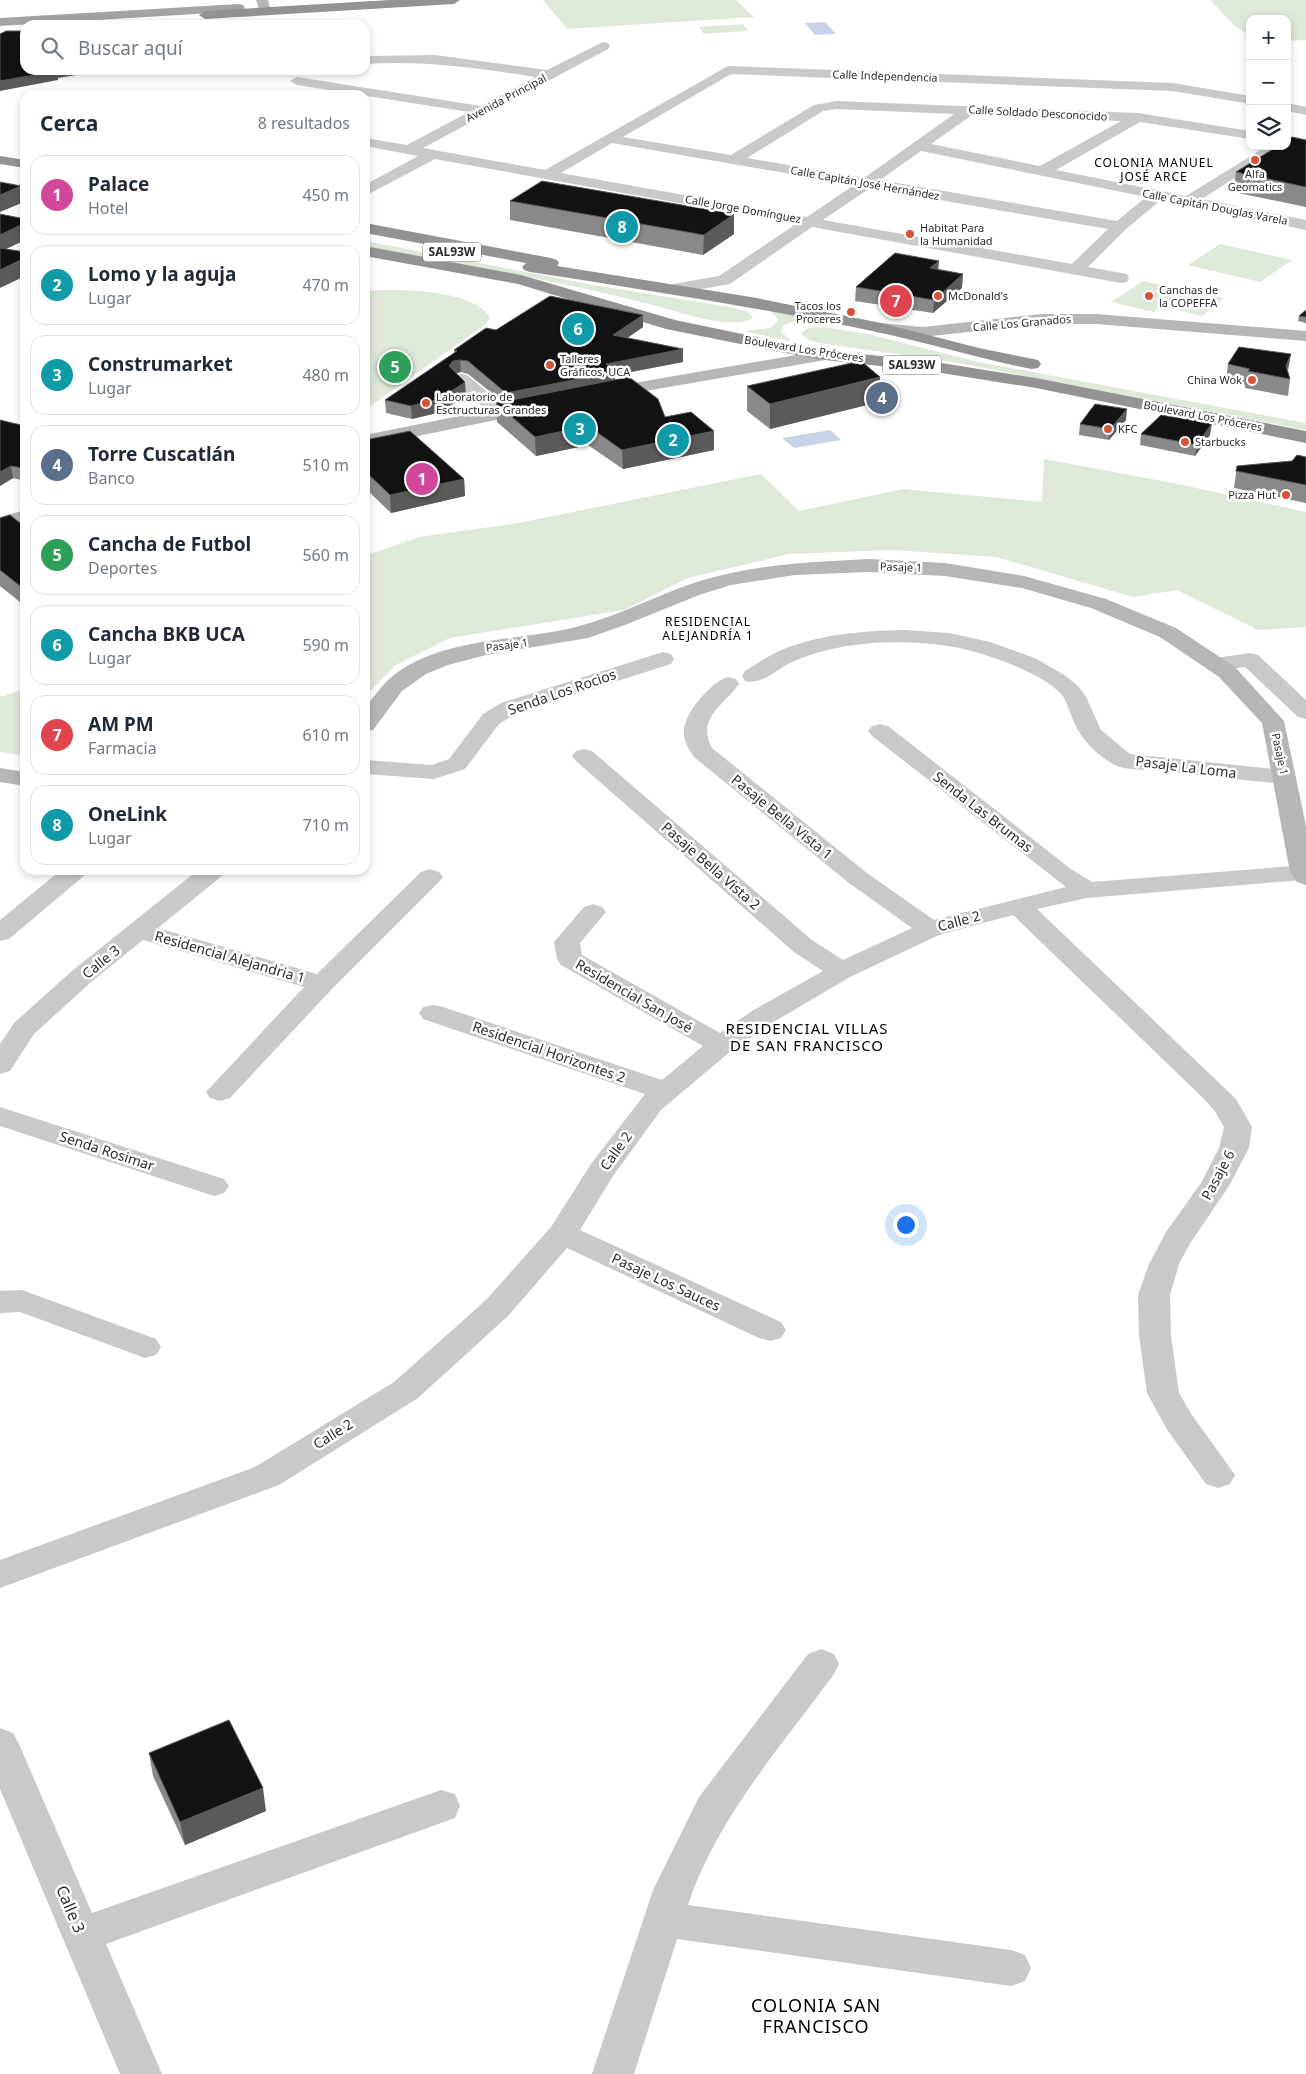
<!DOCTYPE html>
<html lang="es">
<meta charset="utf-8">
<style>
:root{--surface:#fff;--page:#f6f6f7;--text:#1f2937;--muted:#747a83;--line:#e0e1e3;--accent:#d7533a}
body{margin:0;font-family:"Noto Sans",sans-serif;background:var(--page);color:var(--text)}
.controls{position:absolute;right:15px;top:15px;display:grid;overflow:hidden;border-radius:10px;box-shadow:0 2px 8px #0003}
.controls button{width:45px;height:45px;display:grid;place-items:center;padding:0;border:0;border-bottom:1px solid var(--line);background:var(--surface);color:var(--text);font:25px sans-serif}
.you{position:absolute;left:905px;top:1224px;width:18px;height:18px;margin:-12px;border:4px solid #fff;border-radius:50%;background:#1a73e8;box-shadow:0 0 0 8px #1a73e833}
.badge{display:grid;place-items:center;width:32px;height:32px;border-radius:50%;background:var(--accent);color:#fff;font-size:16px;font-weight:700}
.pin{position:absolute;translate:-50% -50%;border:2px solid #fff;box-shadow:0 1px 5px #0006}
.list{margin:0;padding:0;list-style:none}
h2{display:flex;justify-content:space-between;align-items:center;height:65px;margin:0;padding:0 20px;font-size:21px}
h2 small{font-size:16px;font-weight:400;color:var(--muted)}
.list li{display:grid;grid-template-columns:32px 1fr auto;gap:15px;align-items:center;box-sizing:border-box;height:80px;margin:0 10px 10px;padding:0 10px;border:1px solid var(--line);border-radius:15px}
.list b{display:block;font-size:19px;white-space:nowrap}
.list p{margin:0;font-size:16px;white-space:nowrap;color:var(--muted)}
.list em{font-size:16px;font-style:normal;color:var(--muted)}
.icon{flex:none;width:28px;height:28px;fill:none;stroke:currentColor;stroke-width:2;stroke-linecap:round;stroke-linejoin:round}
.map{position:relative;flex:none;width:1306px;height:2074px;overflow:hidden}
.search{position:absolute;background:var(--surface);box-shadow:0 2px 8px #0003;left:20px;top:20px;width:350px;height:55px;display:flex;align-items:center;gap:12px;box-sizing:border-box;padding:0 18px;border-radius:15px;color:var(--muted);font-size:19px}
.panel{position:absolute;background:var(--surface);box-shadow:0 2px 8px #0003;left:20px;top:90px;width:350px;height:785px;border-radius:15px}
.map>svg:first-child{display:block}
.green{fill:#dfe9da}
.water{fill:#c7d3e8}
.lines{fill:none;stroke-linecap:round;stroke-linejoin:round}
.street{fill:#c9c9c9;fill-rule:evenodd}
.secondary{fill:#b6b6b6;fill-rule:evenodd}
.primary{fill:#a4a4a4;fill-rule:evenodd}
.highway{fill:#939393;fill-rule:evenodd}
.wall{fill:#898989}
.shaded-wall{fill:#5a5a5a}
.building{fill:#131313;stroke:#5a5a5a}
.poi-dot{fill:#d7533a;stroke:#fff;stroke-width:2}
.labels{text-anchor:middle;stroke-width:5;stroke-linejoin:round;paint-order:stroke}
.far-street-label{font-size:11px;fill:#2c2c2c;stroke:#fff}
.far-poi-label{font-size:11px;fill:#2c2c2c;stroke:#fff;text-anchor:start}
.far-neighbourhood-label{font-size:12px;letter-spacing:1px;fill:#000;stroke:#fff}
.shield{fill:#fff;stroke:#6b6b6b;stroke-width:1}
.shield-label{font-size:12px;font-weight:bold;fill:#2c2c2c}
.street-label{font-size:14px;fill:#2c2c2c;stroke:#fff}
.neighbourhood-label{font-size:15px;letter-spacing:1px;fill:#000;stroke:#fff}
.near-street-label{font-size:16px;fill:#2c2c2c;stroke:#fff}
.near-neighbourhood-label{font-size:18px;letter-spacing:1px;fill:#000;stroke:#fff}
</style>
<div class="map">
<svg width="1306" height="2074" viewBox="0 0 1306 2074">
<rect width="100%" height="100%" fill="#fff"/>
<g class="green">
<polygon points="543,0 736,0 754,17 567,29"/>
<polygon points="1210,0 1306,0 1306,40 1287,41 1287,19 1250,19 1250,36 1235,26"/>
<polygon points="743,24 749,31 704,34 699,27"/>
<path d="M 365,241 L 593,285 L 730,307 L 748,312 L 753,318 C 733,331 679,312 657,306 C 561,281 462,265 365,246 Z"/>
<polygon points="1220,244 1292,260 1260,282 1188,265"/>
<polygon points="1143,281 1224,298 1202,316 1162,306 1154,312 1111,302"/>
<path d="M 388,290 C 414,290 476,292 490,318 L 486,324 L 365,410 L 365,291 Z"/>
<polygon points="770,311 819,319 799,320 783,325 781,332 791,340 789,341 744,331 770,328 779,320"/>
<polygon points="824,327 868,334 978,362 1306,423 1306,430 953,362 819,343 809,340 802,335 802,332 808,328"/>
<polygon points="1044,459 1178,484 1306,512 1306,627 1258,630 1177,590 1133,597 996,557 891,550 789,554 688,578 624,610 450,638 396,665 365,696 365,556 419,537 518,523 761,474 799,511 903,489 1042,502"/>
<polygon points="25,689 25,756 0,752 0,695 3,696"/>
</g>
<g class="water">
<polygon points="825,22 836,34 815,35 805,23"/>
<polygon points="830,430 841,440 794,448 782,438"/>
</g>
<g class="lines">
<g class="street">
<path d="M 603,42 L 608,43 L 610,46 L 608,49 L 423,148 L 545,170 L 728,66 L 1173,83 L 1250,96 L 1250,104 L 1173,91 L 731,74 L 623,137 L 731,155 L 814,105 L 836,101 L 1138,113 L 1250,131 L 1250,139 L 1140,122 L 1056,170 L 1186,196 L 1267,146 L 1285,146 L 1202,199 L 1306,220 L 1306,230 L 1161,200 L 1126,229 L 1088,267 L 1127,274 L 1129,278 L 1127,282 L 1121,283 L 812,227 L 730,284 L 679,293 L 673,292 L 671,288 L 673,284 L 719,276 L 796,224 L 435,159 L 365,196 L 365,185 L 418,156 L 365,146 L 365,138 L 407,145 L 469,112 L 297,85 L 290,81 L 297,77 L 481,106 L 535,77 C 478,68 423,60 365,64 L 365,56 L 435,55 L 547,70 ZM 836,109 L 954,114 L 864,178 L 747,158 L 823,111 ZM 972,115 L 1121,121 L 1040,166 L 931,144 ZM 612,143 L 854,185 L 807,217 L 561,173 ZM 921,151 L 1146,197 L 1117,221 L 880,180 ZM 870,188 L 1108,229 L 1072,264 L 823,220 Z"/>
<polygon points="1287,103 1306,107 1306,115 1287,111"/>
<polygon points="461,374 467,375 509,410 511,414 509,418 502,420 495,418 455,383 452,379 455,375"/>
<path d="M 905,630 L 949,633 L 990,642 L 1035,658 L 1066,676 L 1079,687 L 1086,697 L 1101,730 L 1130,754 L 1284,770 L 1292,772 L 1296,777 L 1292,782 L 1284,784 C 1243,780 1201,775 1160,771 C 1147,769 1128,771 1115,765 C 1098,756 1081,740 1074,722 C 1070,714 1068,705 1064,698 C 1048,673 977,650 948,646 C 898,639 840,641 792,662 C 776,669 764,685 745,681 L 742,676 L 745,671 C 755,665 765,658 775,653 C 815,634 862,631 905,630 Z"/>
<polygon points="663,652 671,654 674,659 671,664 517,713 499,724 465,769 434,779 365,774 365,760 432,765 449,759 483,714 501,703"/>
<polygon points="1250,653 1258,655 1306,700 1306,719 1298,717 1245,667 1217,671 1209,669 1206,664 1209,659"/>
<path d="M 728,677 L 736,679 L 739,684 C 724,705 696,718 712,748 L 867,873 L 934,920 L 1066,887 L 872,736 L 868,731 L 872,726 L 880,724 L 888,726 L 1071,869 L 1092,882 L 1306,865 L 1306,879 L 1303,880 L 1087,898 L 1037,909 L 1236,1099 L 1252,1127 L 1249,1148 L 1229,1186 L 1191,1242 L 1179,1264 L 1170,1295 L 1171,1336 L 1179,1393 L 1192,1415 L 1235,1475 L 1230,1484 L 1218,1488 L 1206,1484 L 1168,1431 L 1147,1393 L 1139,1336 L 1138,1295 L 1149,1264 L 1166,1232 L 1201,1183 L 1219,1148 L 1224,1127 L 1214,1110 L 1201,1096 L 1013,915 L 939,935 L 850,977 L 772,1023 L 731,1051 L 661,1110 L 613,1176 L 580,1230 L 781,1322 L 786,1330 L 781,1338 L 770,1341 L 759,1338 L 567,1248 L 508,1316 L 418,1398 L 279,1485 L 0,1588 L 0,1560 L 255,1467 L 394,1382 L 486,1300 L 551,1227 L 591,1164 L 645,1094 L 423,1019 L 419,1013 L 423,1007 L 433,1005 L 443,1007 L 662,1080 L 703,1046 L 561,965 L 557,959 L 554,942 L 584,907 L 593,904 L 602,907 L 606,912 L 580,943 L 582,955 L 720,1033 L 752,1011 L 823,971 L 794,952 L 576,761 L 572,756 L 576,751 L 584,749 L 592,751 L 812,940 L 843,960 L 912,928 L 849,883 L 694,757 C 689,749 683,741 684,731 C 684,713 712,681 728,677 Z"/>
<polygon points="430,869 439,872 443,877 439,882 331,990 230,1098 220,1101 210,1098 206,1092 304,987 143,940 90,983 34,1034 10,1071 0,1074 0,1044 14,1023 72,971 198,870 227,870 223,875 158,928 317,974 421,872"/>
<polygon points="61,870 89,870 85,875 9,939 0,941 0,920"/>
<polygon points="0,1107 224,1179 229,1186 224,1193 214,1196 0,1126"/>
<polygon points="22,1290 156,1339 161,1347 156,1355 145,1358 20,1312 0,1313 0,1291"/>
<path d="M 821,1649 L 834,1654 L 839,1664 L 834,1674 C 782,1745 715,1821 688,1905 L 1011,1950 L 1025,1955 L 1031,1968 L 1025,1981 L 1011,1986 L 677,1939 L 634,2074 L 592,2074 L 653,1890 L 699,1797 L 808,1654 Z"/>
<polygon points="0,1728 13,1733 19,1744 92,1913 441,1790 455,1794 460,1806 455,1818 106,1944 162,2074 120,2074 0,1789"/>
</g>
<g class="secondary">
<polygon points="256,0 268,0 271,11 269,14 261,14"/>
<polygon points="1042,314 1096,314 1306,331 1306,341 1096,324 1042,324 923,337 881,333 875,332 872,328 875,324 881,323 923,327"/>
<polygon points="825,350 831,351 834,355 831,359 605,398 599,397 596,393 599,389 605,388"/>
<polygon points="533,401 539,403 542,407 539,411 365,447 365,435"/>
<polygon points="25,510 25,522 0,529 0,517"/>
<path d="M 868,559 L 945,563 L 1024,576 L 1106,599 L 1176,628 L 1235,667 L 1284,721 L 1306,826 L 1306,885 L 1297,882 L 1290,872 L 1262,723 L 1219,677 L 1160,637 L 1091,608 L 1022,588 L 945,576 L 868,572 L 795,575 L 731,585 L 699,595 L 625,625 L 588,638 L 486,655 L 448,665 L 426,674 L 402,691 L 373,730 L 365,732 C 365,725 363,715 365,709 C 367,704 373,698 376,694 C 417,636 514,643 576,627 C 620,616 660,593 703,580 C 757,564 813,562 868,559 Z"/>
<polygon points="0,768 25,772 25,786 0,782"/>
</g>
<polygon class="primary" points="239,4 243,5 245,8 243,11 0,26 0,18"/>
<g class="highway">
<polygon points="390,0 460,0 454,4 205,19 199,15 205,11"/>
<polygon points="0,156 25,160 25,168 0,164"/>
<polygon points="0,185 25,190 25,200 0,195"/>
<path d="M 365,223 L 551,258 L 557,260 L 559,263 L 557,266 L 751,297 L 881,323 L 979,348 L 1038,360 L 1041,364 L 1038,368 L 1032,369 C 980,359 929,343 877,332 C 762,308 646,290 530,272 L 524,270 L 522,267 L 526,263 L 365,233 Z"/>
<polygon points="365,246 521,275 675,320 785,343 825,350 935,362 1036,378 1306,431 1306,443 1036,388 935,372 825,360 785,353 666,329 518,284 365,256"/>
</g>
</g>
<g class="wall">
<polygon points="1306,140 1306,207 1233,192 1236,172"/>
<polygon points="510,201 734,214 734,234 703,255 510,220"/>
<polygon points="938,270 962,288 933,313 855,301 856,287"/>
<polygon points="1306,310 1306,323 1298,321 1299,316"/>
<polygon points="643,327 627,338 683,349 683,362 615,375 615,380 665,417 714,450 623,469 588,445 536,456 497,422 496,403 503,402 468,374 461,372 456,373 466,395 441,412 412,419 386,413 385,400 454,353 454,350 496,330"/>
<polygon points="1228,364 1288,371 1290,379 1288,396 1245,388 1245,385 1226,381"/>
<polygon points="747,386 879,402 770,429 747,411"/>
<polygon points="0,420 25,426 25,481 13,478 0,486"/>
<polygon points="1126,420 1109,440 1079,435 1080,424"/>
<polygon points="1141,434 1210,435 1195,456 1140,445"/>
<polygon points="365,440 464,479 465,496 391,513 365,488"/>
<polygon points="1306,457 1306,503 1234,488 1237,466 1292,461"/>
<polygon points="0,518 25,527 25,606 0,586"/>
<polygon points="149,1753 266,1811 185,1845 153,1776"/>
</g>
<g class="shaded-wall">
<polygon points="55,70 100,71 58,78 58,80 0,91 0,81"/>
<polygon points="21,186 24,202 0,212 0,195"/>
<polygon points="734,214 734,234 703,255 704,235"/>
<polygon points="25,223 25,240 0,252 0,235"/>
<polygon points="25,258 25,276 0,288 0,270"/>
<polygon points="939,261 938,274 930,268"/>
<polygon points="963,274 962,288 933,313 934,300"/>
<polygon points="643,315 643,327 613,348 613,335"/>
<polygon points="683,349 683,362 615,375 615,384 507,406 506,393 606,364"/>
<polygon points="1291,354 1288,370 1286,366"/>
<polygon points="460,360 461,372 454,374 449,366 453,361"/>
<polygon points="880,377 879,402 770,429 770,404"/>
<polygon points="465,382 466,395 441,412 412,419 411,406"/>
<polygon points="1127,409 1126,420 1109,440 1110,429"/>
<polygon points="1212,423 1210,435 1195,456 1197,445"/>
<polygon points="588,426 588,445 536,456 535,437"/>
<polygon points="714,431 714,450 623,469 622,450"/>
<polygon points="11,466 13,478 0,486 0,472"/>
<polygon points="25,467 25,481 23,468"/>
<polygon points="464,479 465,496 391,513 390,495"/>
<polygon points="263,1788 266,1811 185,1845 180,1822"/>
</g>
<g class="building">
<polygon points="6,31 25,31 25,70 55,70 57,71 0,81 0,34"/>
<polygon points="1292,137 1306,140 1306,187 1236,172 1278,146 1287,146 1287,140"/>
<polygon points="542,181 734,214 704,235 510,201"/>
<polygon points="0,182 21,186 0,195"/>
<polygon points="0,214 25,219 25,223 0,235"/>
<polygon points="0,248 25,252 25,258 0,270"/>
<polygon points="895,253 939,261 930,268 963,274 934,300 856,287"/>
<polygon points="550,296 643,315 613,335 683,349 606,364 615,372 506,393 468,361 460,360 453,361 449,366 465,382 440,399 411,406 385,400 457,351 454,350 486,328 496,330"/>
<polygon points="1306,310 1306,317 1299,316"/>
<polygon points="1239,347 1291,354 1286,366 1290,379 1248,371 1250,369 1228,364"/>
<polygon points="861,361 880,377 770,404 747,386"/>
<polygon points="629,377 658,399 665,417 691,412 714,431 622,450 588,426 535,437 496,403"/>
<polygon points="1095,404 1127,409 1110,429 1080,424"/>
<polygon points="1161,415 1212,423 1197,445 1141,434"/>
<polygon points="0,420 25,426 25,467 23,468 11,466 0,472"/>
<polygon points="410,431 464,479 390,495 365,471 365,440"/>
<polygon points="1297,455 1306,457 1306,485 1236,471 1237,466 1292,461"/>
<polygon points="10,515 25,527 25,589 24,589 0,570 0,518"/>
<polygon points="229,1720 263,1788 180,1822 149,1753"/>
</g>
<g class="poi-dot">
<circle cx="1255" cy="160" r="5"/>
<circle cx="910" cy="234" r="5"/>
<circle cx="938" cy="296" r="5"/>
<circle cx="1149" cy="296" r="5"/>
<circle cx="851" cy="312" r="5"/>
<circle cx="550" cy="365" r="5"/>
<circle cx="1252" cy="380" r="5"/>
<circle cx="426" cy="403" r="5"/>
<circle cx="1108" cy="429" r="5"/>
<circle cx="1185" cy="442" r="5"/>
<circle cx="1286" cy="495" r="5"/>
</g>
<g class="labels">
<g class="far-street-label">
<text transform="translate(885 76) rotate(2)" y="4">Calle Independencia</text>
<text transform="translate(506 98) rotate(-28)" y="4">Avenida Principal</text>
<text transform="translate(1038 113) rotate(3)" y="4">Calle Soldado Desconocido</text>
<text transform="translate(865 183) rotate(10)" y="4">Calle Capitán José Hernández</text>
<text transform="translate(1215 207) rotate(11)" y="4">Calle Capitán Douglas Varela</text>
<text transform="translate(743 209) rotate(10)" y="4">Calle Jorge Domínguez</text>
<text transform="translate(1022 323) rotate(-5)" y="4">Calle Los Granados</text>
<text transform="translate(804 349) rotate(9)" y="4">Boulevard Los Próceres</text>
<text transform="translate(1203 416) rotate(11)" y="4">Boulevard Los Próceres</text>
<text transform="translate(901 567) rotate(2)" y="4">Pasaje 1</text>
<text transform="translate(507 645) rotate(-8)" y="4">Pasaje 1</text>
<text transform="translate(1280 754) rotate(78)" y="4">Pasaje 1</text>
</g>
<g class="far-poi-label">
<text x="1255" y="178" text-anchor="middle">Alfa<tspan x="1255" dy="13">Geomatics</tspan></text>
<text x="920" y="232">Habitat Para<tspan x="920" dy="13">la Humanidad</tspan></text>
<text x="1159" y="294">Canchas de<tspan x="1159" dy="13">la COPEFFA</tspan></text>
<text x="948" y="300">McDonald's</text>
<text x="841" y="310" text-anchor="end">Tacos los<tspan x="841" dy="13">Proceres</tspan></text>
<text x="560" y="363">Talleres<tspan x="560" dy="13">Gráficos, UCA</tspan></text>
<text x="1242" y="384" text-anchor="end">China Wok</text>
<text x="436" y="401">Laboratorio de<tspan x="436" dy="13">Esctructuras Grandes</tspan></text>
<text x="1118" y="433">KFC</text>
<text x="1195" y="446">Starbucks</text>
<text x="1276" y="499" text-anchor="end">Pizza Hut</text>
</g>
<g class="far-neighbourhood-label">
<text x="1154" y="167">COLONIA MANUEL<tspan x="1154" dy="14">JOSÉ ARCE</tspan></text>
<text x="708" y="626">RESIDENCIAL<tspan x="708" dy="14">ALEJANDRÍA 1</tspan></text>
</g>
<g class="shield">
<rect x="423" y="242.5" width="58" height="19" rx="4"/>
<rect x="883" y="355.5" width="58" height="19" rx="4"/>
</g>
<g class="shield-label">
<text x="452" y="256">SAL93W</text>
<text x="912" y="369">SAL93W</text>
</g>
<g class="street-label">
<text transform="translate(562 692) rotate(-19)" y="5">Senda Los Rocios</text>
<text transform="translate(1186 767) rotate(7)" y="5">Pasaje La Loma</text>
<text transform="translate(983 812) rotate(38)" y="5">Senda Las Brumas</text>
<text transform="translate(782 817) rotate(39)" y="5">Pasaje Bella Vista 1</text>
<text transform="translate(711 866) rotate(41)" y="5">Pasaje Bella Vista 2</text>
<text transform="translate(959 921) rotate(-15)" y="5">Calle 2</text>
<text transform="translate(230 957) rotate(16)" y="5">Residencial Alejandria 1</text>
<text transform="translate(101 962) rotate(-39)" y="5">Calle 3</text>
<text transform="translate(634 996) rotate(30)" y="5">Residencial San José</text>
<text transform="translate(549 1052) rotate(19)" y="5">Residencial Horizontes 2</text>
<text transform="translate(107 1151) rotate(18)" y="5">Senda Rosimar</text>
<text transform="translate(616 1151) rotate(-54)" y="5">Calle 2</text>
<text transform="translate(1218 1175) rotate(-62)" y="5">Pasaje 6</text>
<text transform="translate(666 1282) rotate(25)" y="5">Pasaje Los Sauces</text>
<text transform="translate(333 1434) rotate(-32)" y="5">Calle 2</text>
</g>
<g class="neighbourhood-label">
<text x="807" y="1034">RESIDENCIAL VILLAS<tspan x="807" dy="17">DE SAN FRANCISCO</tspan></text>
</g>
<g class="near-street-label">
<text transform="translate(71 1909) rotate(67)" y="6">Calle 3</text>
</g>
<g class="near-neighbourhood-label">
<text x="816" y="2012">COLONIA SAN<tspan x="816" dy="21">FRANCISCO</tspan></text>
</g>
</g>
</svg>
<div class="controls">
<button>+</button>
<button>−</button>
<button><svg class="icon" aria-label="layers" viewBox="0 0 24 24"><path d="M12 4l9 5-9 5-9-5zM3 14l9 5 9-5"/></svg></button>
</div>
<div class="you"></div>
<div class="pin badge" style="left:422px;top:479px;background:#d1479c">1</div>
<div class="pin badge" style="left:673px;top:440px;background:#0f9aa8">2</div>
<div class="pin badge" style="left:580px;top:429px;background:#0f9aa8">3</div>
<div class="pin badge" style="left:882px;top:398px;background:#5c6f8a">4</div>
<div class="pin badge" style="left:395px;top:367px;background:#2e9e5b">5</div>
<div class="pin badge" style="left:578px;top:329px;background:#0f9aa8">6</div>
<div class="pin badge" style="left:896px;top:301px;background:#e0444e">7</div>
<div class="pin badge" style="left:622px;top:227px;background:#0f9aa8">8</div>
<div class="search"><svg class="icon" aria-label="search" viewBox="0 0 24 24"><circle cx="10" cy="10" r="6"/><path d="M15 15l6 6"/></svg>Buscar aquí</div>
<section class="panel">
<h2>Cerca<small>8 resultados</small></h2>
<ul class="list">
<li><span class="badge" style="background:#d1479c">1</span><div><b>Palace</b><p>Hotel</p></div><em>450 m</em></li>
<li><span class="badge" style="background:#0f9aa8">2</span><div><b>Lomo y la aguja</b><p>Lugar</p></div><em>470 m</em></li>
<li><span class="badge" style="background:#0f9aa8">3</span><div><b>Construmarket</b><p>Lugar</p></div><em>480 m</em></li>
<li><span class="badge" style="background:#5c6f8a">4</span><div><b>Torre Cuscatlán</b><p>Banco</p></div><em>510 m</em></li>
<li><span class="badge" style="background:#2e9e5b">5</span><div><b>Cancha de Futbol</b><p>Deportes</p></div><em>560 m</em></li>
<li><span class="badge" style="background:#0f9aa8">6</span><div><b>Cancha BKB UCA</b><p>Lugar</p></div><em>590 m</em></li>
<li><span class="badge" style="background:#e0444e">7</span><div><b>AM PM</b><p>Farmacia</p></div><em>610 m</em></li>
<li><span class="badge" style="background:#0f9aa8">8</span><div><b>OneLink</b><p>Lugar</p></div><em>710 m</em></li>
</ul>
</section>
</div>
